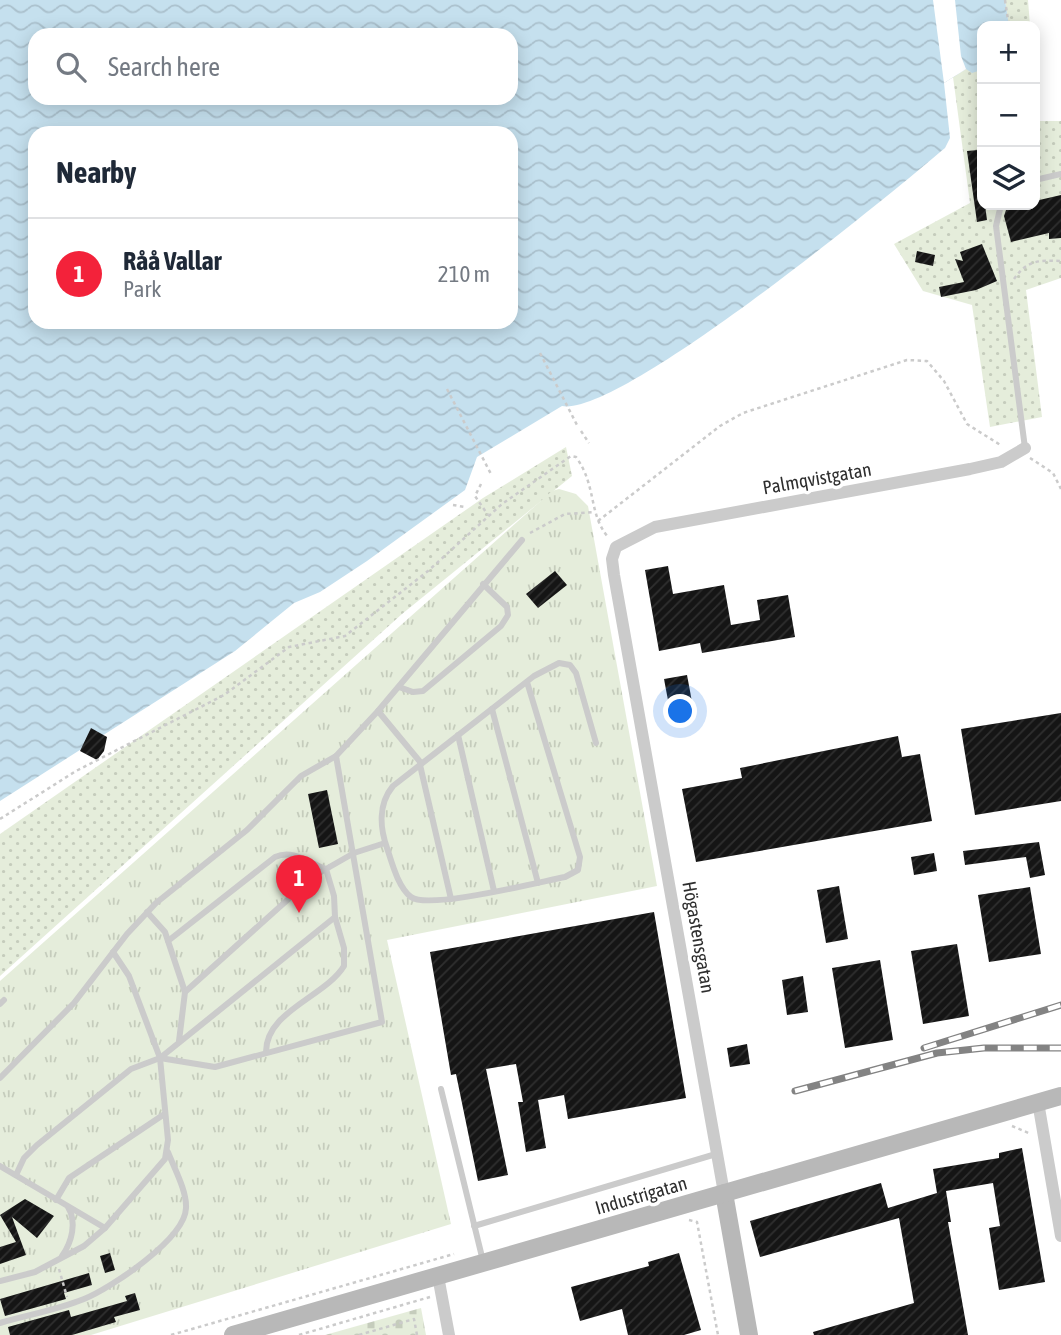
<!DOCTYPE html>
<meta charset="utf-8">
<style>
:root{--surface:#fff;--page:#f2f2f3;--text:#1f2937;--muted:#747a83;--line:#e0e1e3;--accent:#f3223a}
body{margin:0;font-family:"Asap Condensed",sans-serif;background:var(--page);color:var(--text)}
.controls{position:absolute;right:21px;top:21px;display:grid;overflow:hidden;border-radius:14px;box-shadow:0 4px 18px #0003}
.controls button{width:63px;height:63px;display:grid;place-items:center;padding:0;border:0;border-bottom:2px solid var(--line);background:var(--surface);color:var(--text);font:35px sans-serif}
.you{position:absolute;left:681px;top:712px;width:24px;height:24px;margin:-18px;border:5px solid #fff;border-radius:50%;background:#1a73e8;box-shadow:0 0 0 10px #1a73e833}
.badge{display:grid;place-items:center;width:46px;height:46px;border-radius:50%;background:var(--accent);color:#fff;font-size:23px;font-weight:700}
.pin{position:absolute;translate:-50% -58px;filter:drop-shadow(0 2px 4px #0008)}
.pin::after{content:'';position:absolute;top:37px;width:24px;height:21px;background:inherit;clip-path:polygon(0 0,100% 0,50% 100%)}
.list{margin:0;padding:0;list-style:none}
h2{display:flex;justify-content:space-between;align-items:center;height:91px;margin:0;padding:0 28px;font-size:30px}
h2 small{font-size:23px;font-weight:400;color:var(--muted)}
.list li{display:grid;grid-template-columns:46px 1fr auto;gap:21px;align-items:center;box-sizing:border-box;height:112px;padding:0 28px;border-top:2px solid var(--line)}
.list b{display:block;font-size:26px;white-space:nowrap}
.list p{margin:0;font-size:23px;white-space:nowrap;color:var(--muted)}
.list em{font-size:23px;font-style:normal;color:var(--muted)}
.icon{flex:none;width:38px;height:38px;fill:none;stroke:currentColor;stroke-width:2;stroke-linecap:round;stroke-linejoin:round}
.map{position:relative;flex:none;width:1061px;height:1335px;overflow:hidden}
.search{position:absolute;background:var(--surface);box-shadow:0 4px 18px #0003;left:28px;top:28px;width:490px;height:77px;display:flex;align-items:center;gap:18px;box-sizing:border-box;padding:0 24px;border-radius:21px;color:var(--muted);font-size:26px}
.panel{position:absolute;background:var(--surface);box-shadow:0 4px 18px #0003;left:28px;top:126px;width:490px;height:203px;border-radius:21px}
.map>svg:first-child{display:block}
.grass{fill:url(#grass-dots)}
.cemetery{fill:url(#cemetery-stones)}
.park{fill:url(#park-tufts)}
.water{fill:url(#water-waves);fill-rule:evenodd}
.pier{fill:#fff}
.building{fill:url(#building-hatch)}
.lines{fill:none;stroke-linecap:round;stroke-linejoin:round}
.path{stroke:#cbcbcb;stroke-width:2.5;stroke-dasharray:3.5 3.5;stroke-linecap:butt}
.lane{stroke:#cbcbcb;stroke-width:6}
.street{stroke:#cbcbcb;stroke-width:12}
.secondary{stroke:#b8b8b8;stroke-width:18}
.rail-casing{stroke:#838383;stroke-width:7}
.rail{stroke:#fff;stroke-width:4.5;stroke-dasharray:13;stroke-linecap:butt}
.labels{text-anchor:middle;stroke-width:7;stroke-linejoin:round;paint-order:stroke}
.street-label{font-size:19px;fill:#2e2e2e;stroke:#fff}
</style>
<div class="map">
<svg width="1061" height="1335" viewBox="0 0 1061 1335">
<defs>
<pattern id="grass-dots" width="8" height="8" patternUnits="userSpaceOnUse" patternTransform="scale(1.75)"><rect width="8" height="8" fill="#e5eddb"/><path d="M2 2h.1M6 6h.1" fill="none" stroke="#c5ccbc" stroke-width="1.8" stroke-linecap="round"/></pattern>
<pattern id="cemetery-stones" width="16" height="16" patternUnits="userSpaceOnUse" patternTransform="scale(1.75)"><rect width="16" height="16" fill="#e5eddb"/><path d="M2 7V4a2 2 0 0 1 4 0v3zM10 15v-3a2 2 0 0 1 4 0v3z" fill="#c5ccbc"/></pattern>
<pattern id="park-tufts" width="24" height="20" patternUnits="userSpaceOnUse" patternTransform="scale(1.75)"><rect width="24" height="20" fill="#e5eddb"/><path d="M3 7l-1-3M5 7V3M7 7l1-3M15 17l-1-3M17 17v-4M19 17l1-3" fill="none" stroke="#c5ccbc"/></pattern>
<pattern id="water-waves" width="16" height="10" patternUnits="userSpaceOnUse" patternTransform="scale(1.75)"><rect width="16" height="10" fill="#c5e0ee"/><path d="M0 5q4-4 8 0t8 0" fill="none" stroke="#aac0cc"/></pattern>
<pattern id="building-hatch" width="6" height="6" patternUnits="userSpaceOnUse" patternTransform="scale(1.75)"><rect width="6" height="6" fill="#151515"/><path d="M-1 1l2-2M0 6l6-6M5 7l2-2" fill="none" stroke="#2f2f2f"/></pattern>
</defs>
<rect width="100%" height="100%" fill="#fff"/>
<g class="grass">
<polygon points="1005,0 1028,0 1030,26 1009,26"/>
<polygon points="966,69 981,70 982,79 982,205 1035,205 1035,76 1039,121 1061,121 1061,278 1026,290 1042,417 990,427 972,305 923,291 894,244 970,203 953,77"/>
<polygon points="566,447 572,476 402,614 0,976 0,834 483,498"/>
</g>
<polygon class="cemetery" points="421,1308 426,1335 325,1335"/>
<polygon class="park" points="559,489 576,494 588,506 657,886 387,940 451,1224 91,1335 0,1335 0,981 552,491"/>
<path class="water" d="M 0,0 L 1005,0 L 1009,26 L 982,26 L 982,79 L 981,70 L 972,73 L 966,69 L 944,83 L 950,138 L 945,148 C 891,194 620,417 562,406 L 477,457 L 465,490 L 367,561 L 320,592 L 294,603 L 235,651 L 0,801 ZM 35,35 L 511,35 L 511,98 L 35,98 ZM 35,133 L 511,133 L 511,322 L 35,322 Z"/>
<polygon class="pier" points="933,0 955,0 961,56 966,69 944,83"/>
<g class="building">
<polygon points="978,150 982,174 982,205 985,205 987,220 977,222 967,151"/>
<polygon points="1061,195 1061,238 1049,239 1049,233 1011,242 1004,216 1006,210 1035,205 1035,201"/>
<polygon points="982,244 997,281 976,290 941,297 939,287 964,282 955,259 963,261 960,252"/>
<polygon points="917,251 935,255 933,266 915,262"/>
<polygon points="668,566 673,594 724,585 731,625 760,620 757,600 788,595 795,637 702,653 700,643 659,651 645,570"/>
<polygon points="555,571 567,585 538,608 526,594"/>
<polygon points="687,675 695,718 672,722 664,679"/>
<polygon points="1061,713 1061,801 975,815 961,729"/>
<polygon points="91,728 107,737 104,751 97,760 80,751"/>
<polygon points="898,736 902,757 920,754 932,821 696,862 682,789 742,778 740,768"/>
<polygon points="327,790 338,844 319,848 308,794"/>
<polygon points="1039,842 1045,875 1030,878 1026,857 965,865 963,851"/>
<polygon points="934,853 937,871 914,875 911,857"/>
<polygon points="839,886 848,939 826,943 817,890"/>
<polygon points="1030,887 1041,954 989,962 978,895"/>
<polygon points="654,912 686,1098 568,1119 564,1095 538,1100 546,1148 526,1152 518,1102 523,1102 516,1064 486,1069 508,1175 478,1181 456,1074 451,1075 430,952"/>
<polygon points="957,944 969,1016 923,1024 911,951"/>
<polygon points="880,960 893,1040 845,1048 832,968"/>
<polygon points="803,976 808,1012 787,1015 782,980"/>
<polygon points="747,1044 750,1064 730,1067 727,1048"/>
<polygon points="1022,1148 1045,1282 999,1290 989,1228 1000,1226 993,1183 946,1191 951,1222 948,1222 968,1335 814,1335 813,1332 914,1303 899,1218 760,1257 750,1221 881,1183 888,1208 937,1193 933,1169 999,1158 999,1153"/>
<polygon points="25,1199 54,1216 37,1238 12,1217 26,1255 0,1264 0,1247 16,1242 0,1215"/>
<polygon points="110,1253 115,1270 105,1273 100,1256"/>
<polygon points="679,1253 701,1330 684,1335 628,1335 622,1309 580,1321 571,1287 649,1266 648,1262"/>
<polygon points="89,1273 92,1285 64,1293 66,1299 5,1316 0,1299"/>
<polygon points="135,1293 140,1310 114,1317 116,1322 72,1335 10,1335 8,1327 69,1310 71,1317 127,1301 125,1296"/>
</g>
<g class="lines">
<g class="path">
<polyline points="1005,0 1009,26"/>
<polyline points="979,57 981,70"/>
<path d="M 1014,279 C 1027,260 1039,260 1061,261"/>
<polyline points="540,353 577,425"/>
<polyline points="447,389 492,476"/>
<polyline points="581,431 589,443"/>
<polyline points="1030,458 1053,473 1061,489"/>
<polyline points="481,484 475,496 488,515"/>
<polyline points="453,505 465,507"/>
<polyline points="598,521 720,426 743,413 907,360 927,361 944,381 967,424 1002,446"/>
<polyline points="530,533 565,514 595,512"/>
<path d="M 0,819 L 76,771 L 224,695 L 289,647 L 345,636 L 428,571 L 502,504 L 571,456 L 576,457 C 597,486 588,513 608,537"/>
<polyline points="1012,1126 1031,1134"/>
<polyline points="689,1220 697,1222 718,1335"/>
<polyline points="59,1269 67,1297"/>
<polyline points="171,1335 454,1254"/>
<polyline points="299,1335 430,1297"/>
<polyline points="359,1335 414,1319 417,1335"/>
</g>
<g class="lane">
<polyline points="1035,180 1061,174"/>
<polyline points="1001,205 996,226 1025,448"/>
<path d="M 527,682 L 580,857 L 578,870 L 565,877 C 539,882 428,910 411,897 C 398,887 392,863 387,848 C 380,828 378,804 393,786 L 534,676 L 559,663 L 570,665 L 576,673 L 596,743"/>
<polyline points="399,687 413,692 423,691 501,626 508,615 507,607 483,584"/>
<polyline points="492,709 538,883"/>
<polyline points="378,711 421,763"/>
<polyline points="458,735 494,891"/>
<polyline points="420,765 451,899"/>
<polyline points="147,912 165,932 168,941"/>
<path d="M 185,992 L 168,941 L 275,857 C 294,849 308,863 326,869 L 354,853 L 385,843"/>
<polyline points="0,1004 4,1000"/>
<path d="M 266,1052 C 266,1011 325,997 344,966 L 344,948 L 335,917"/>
<polyline points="160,1058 335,917 334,896 326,869 314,876 185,992 179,1041"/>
<polyline points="0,1078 74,1003 127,934 156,903 247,830 301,776 336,756 378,711 522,540"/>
<polyline points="441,1089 483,1261"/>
<polyline points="0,1166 105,1228"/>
<polyline points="16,1175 24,1158 37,1145 131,1069 160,1058 215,1067 382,1022 336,756"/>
<polyline points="56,1200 69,1178 163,1115"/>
<polyline points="474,1226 716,1154"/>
<path d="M 62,1256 C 72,1242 77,1222 68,1207"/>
<polyline points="0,1281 35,1272 84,1246 105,1228 165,1159 168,1140 160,1058 129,976 113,952"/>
<path d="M 0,1323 C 27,1315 57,1310 84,1299 C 111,1288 185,1239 186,1208 C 187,1191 174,1168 168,1152"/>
</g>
<g class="street">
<polyline points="1038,1102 1061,1236"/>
<polyline points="724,1193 614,575 612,559 616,547 655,527 970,469 1001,462 1025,448"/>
<polyline points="438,1276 449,1335"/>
</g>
<g class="secondary">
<polyline points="724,1193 749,1335"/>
<polyline points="233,1335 1061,1096"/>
</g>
<defs>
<g id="rail">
<polyline points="924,1048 1061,1005"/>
<polyline points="795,1091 937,1053 984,1048 1061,1048"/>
</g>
</defs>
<use href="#rail" class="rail-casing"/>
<use href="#rail" class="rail"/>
</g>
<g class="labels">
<g class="street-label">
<text transform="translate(817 478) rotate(-10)" y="7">Palmqvistgatan</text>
<text transform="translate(699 937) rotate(80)" y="7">Högastensgatan</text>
<text transform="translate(641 1195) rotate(-16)" y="7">Industrigatan</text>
</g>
</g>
</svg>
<div class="controls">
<button>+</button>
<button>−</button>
<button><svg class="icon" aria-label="layers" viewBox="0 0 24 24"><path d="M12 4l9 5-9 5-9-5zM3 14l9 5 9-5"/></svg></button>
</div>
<div class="you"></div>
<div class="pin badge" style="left:299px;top:913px">1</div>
<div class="search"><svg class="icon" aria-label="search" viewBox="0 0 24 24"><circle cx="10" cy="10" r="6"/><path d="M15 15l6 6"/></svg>Search here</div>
<section class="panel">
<h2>Nearby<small></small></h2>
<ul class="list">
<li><span class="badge">1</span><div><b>Råå Vallar</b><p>Park</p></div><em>210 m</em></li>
</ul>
</section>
</div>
